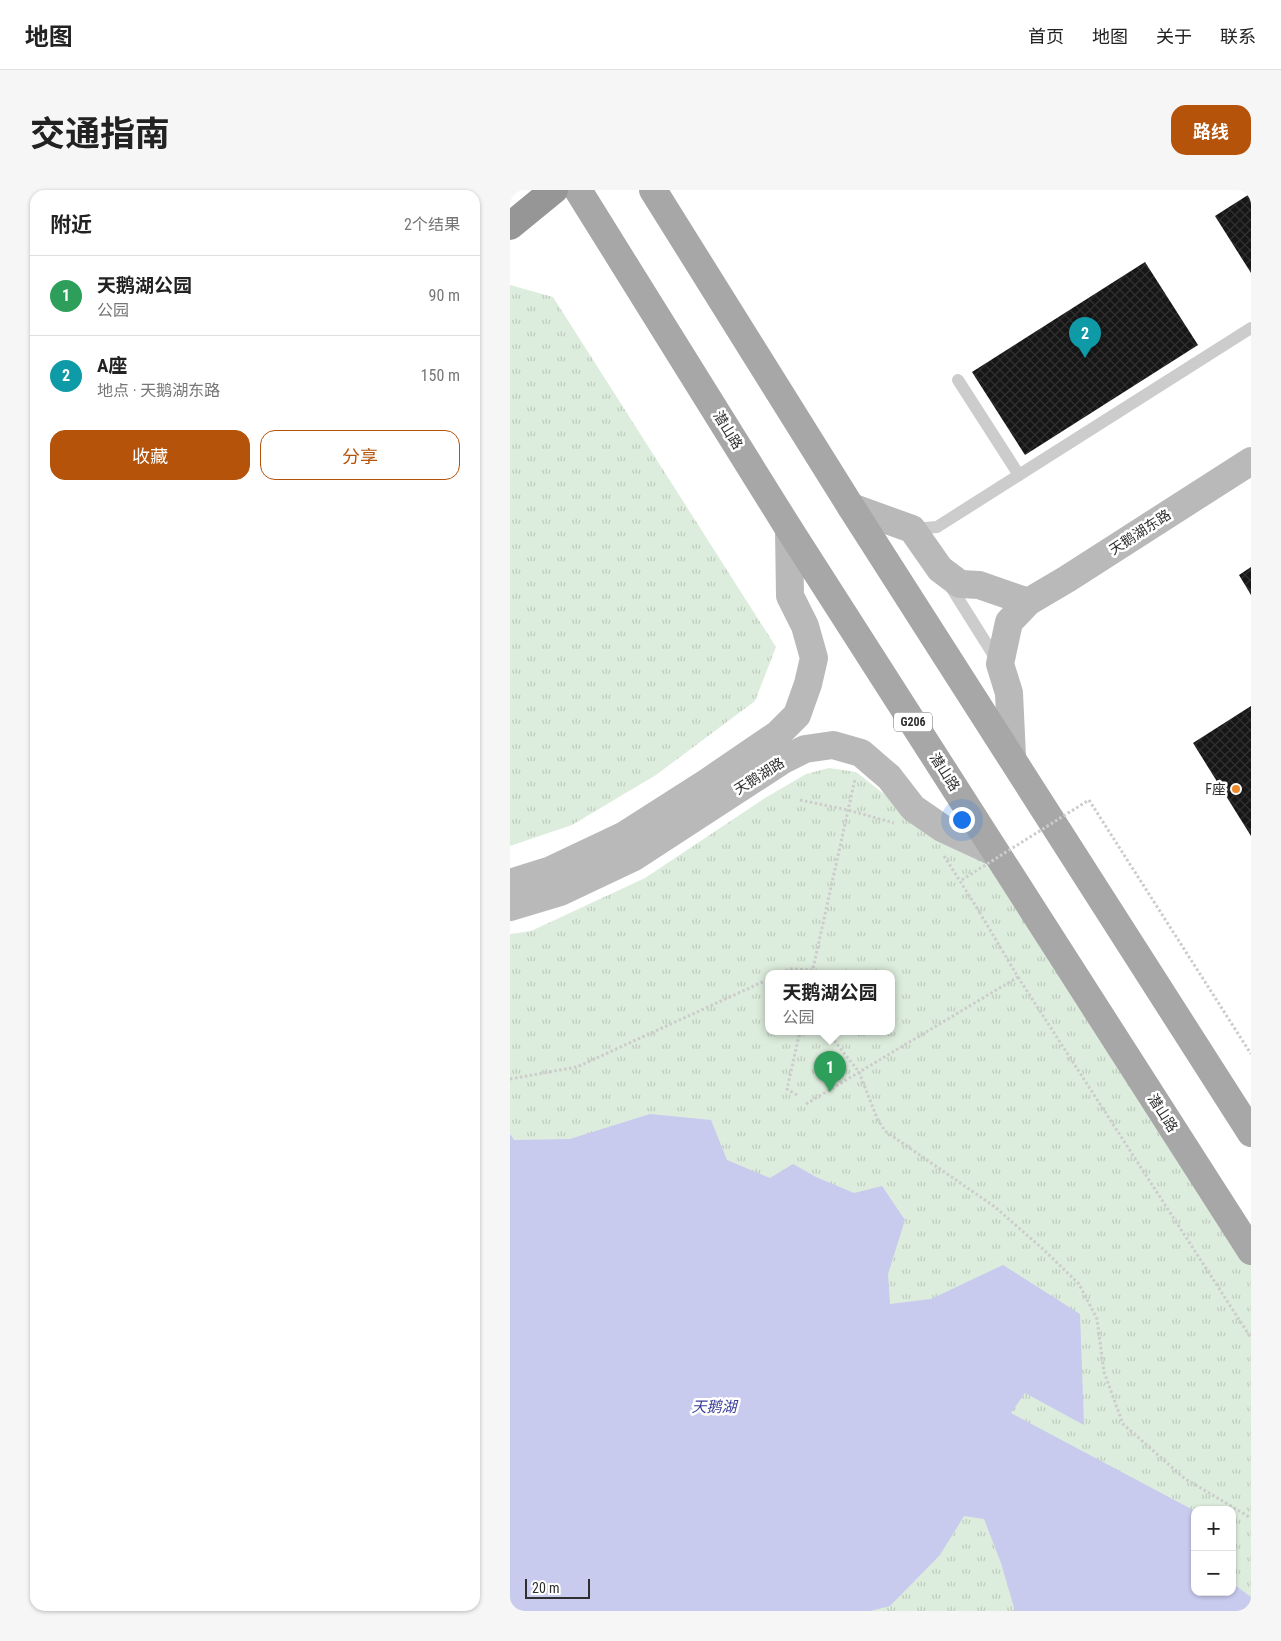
<!DOCTYPE html>
<html lang="zh">
<meta charset="utf-8">
<style>
:root{--surface:#fff;--page:#f6f6f6;--text:#222;--muted:#767676;--line:#e0e0e0;--accent:#b45309}
body{margin:0;font-family:"Roboto Condensed","Noto Sans SC",sans-serif;background:var(--page);color:var(--text)}
.controls{position:absolute;right:15px;bottom:15px;display:grid;overflow:hidden;border-radius:10px;box-shadow:0 1px 4px #0004}
.controls button{width:45px;height:45px;display:grid;place-items:center;padding:0;border:0;border-bottom:1px solid var(--line);background:var(--surface);color:var(--text);font:25px sans-serif}
.scale{position:absolute;left:15px;bottom:12px;width:65px;box-sizing:border-box;padding-left:5px;border:2px solid #2f2f2f;border-top:0;font-size:14px;line-height:18px;white-space:nowrap;color:#2f2f2f;-webkit-text-stroke:4px #fff;paint-order:stroke}
.you{position:absolute;left:451px;top:629px;width:18px;height:18px;margin:-12px;border:4px solid #fff;border-radius:50%;background:#1a73e8;box-shadow:0 0 0 8px #1a73e833}
.badge{display:grid;place-items:center;width:32px;height:32px;border-radius:50%;background:var(--accent);color:#fff;font-size:16px;font-weight:700}
.pin{position:absolute;translate:-50% -41px;filter:drop-shadow(0 1px 2px #0008)}
.pin::after{content:'';position:absolute;top:26px;width:18px;height:15px;background:inherit;clip-path:polygon(0 0,100% 0,50% 100%)}
.popup{position:absolute;left:255px;top:780px;width:130px;height:65px;box-sizing:border-box;display:grid;place-content:center;border-radius:10px;background:var(--surface);filter:drop-shadow(0 1px 4px #0005);font-size:16px;white-space:nowrap;color:var(--muted)}
.popup b{font-size:19px;color:var(--text)}
.popup::after{content:'';position:absolute;left:50%;top:100%;margin-left:-10px;border:10px solid transparent;border-top-color:var(--surface)}
.list{margin:0;padding:0;list-style:none}
h2{display:flex;justify-content:space-between;align-items:center;height:65px;margin:0;padding:0 20px;font-size:21px}
h2 small{font-size:16px;font-weight:400;color:var(--muted)}
.list li{display:grid;grid-template-columns:32px 1fr auto;gap:15px;align-items:center;box-sizing:border-box;height:80px;padding:0 20px;border-top:1px solid var(--line)}
.list b{display:block;font-size:19px;white-space:nowrap}
.list p{margin:0;font-size:16px;white-space:nowrap;color:var(--muted)}
.list em{font-size:16px;font-style:normal;color:var(--muted)}
.actions{display:flex;gap:10px;padding:15px 20px}
.actions a{flex:1;padding:11px 0;border:1px solid var(--accent);border-radius:15px;text-align:center;font-size:18px;color:var(--accent)}
.actions .main{background:var(--accent);color:#fff}
.map{position:relative;flex:none;width:741px;height:1421px;overflow:hidden;border-radius:15px}
header{display:flex;align-items:center;gap:30px;box-sizing:border-box;height:70px;padding:0 25px;background:var(--surface);border-bottom:1px solid var(--line)}
header strong{font-size:24px}
nav{display:flex;gap:28px;margin-inline-start:auto;font-size:18px}
.intro{display:flex;align-items:center;justify-content:space-between;box-sizing:border-box;height:120px;padding:0 30px}
h1{margin:0;font-size:35px}
.button{padding:12px 22px;border-radius:15px;background:var(--accent);color:#fff;font-size:18px;font-weight:700}
main{display:flex;gap:30px;padding:0 30px}
aside{flex:1;background:var(--surface);border-radius:15px;box-shadow:0 1px 4px #0004}
.map>svg:first-child{display:block}
.park{fill:url(#park-tufts);fill-rule:evenodd}
.water{fill:#c8caee}
.building{fill:url(#building-cross-hatch)}
.lines{fill:none;stroke-linecap:round;stroke-linejoin:round}
.path{stroke:#ccc;stroke-width:3;stroke-dasharray:2.5 2.5;stroke-linecap:butt}
.lane{stroke:#ccc;stroke-width:12}
.secondary{stroke:#b9b9b9;stroke-width:28}
.primary{stroke:#a7a7a7;stroke-width:28}
.highway{stroke:#969696;stroke-width:28}
.path-bridge{stroke:#ccc;stroke-width:3;stroke-dasharray:2.5 2.5;stroke-linecap:butt}
.poi-dot{fill:#ee8b2a;stroke:#fff;stroke-width:2}
.labels{text-anchor:middle;stroke-width:5;stroke-linejoin:round;paint-order:stroke}
.shield{fill:#fff;stroke:#6d6d6d;stroke-width:1}
.shield-label{font-size:12px;font-weight:bold;fill:#2f2f2f}
.street-label{font-size:14px;fill:#2f2f2f;stroke:#fff}
.poi-label{font-size:14px;fill:#2f2f2f;stroke:#fff;text-anchor:end}
.water-label{font-size:15px;font-style:italic;fill:#393d96;stroke:#fff}
</style>
<header>
<strong>地图</strong>
<nav><a>首页</a><a>地图</a><a>关于</a><a>联系</a></nav>
</header>
<div class="intro"><h1>交通指南</h1><a class="button">路线</a></div>
<main>
<aside>
<h2>附近<small>2个结果</small></h2>
<ul class="list">
<li><span class="badge" style="background:#2e9e5b">1</span><div><b>天鹅湖公园</b><p>公园</p></div><em>90 m</em></li>
<li><span class="badge" style="background:#0f9aa8">2</span><div><b>A座</b><p>地点 · 天鹅湖东路</p></div><em>150 m</em></li>
</ul>
<div class="actions"><a class="main">收藏</a><a>分享</a></div>
</aside>
<div class="map">
<svg width="741" height="1421" viewBox="0 0 741 1421">
<defs>
<pattern id="park-tufts" width="24" height="20" patternUnits="userSpaceOnUse" patternTransform="scale(1.25)"><rect width="24" height="20" fill="#ddeddd"/><path d="M3 7l-1-3M5 7V3M7 7l1-3M15 17l-1-3M17 17v-4M19 17l1-3" fill="none" stroke="#beccbe"/></pattern>
<pattern id="building-cross-hatch" width="8" height="8" patternUnits="userSpaceOnUse" patternTransform="scale(1.25)"><rect width="8" height="8" fill="#161616"/><path d="M0 0l8 8M0 8l8-8" fill="none" stroke="#303030"/></pattern>
</defs>
<rect width="100%" height="100%" fill="#fff"/>
<g class="park">
<polygon points="0,95 43,107 266,457 245,511 146,585 62,635 0,656"/>
<path d="M 319,578 L 346,582 L 406,629 L 486,663 L 741,1061 L 741,1421 L 0,1421 L 0,744 L 21,741 L 135,688 L 255,608 L 296,584 ZM 259,783 L 381,783 L 381,841 L 259,841 ZM 685,1320 L 722,1320 L 722,1402 L 685,1402 Z"/>
</g>
<polygon class="water" points="140,924 201,930 217,970 260,988 283,974 306,987 344,1003 372,996 395,1030 378,1084 380,1114 421,1109 493,1075 570,1124 574,1235 515,1203 501,1223 685,1321 685,1402 722,1402 722,1393 741,1407 741,1421 505,1421 491,1373 474,1329 454,1326 430,1365 380,1416 360,1421 0,1421 0,944 4,950 60,949"/>
<g class="building">
<polygon points="741,3 741,83 705,26"/>
<polygon points="635,72 688,155 515,265 462,182"/>
<polygon points="741,377 741,405 729,385"/>
<polygon points="741,516 741,646 683,553"/>
</g>
<g class="lines">
<g class="path">
<polyline points="290,610 338,620 384,633"/>
<polyline points="579,610 741,864"/>
<polyline points="434,666 450,691"/>
<polyline points="271,783 280,779 303,780"/>
<polyline points="302,783 345,589"/>
<polyline points="508,787 741,1148"/>
<polyline points="313,841 319,844 349,882 367,928 375,941 485,1017 534,1060 569,1094 587,1129 594,1182 613,1234 674,1288 741,1328"/>
<polyline points="0,889 67,877 259,789"/>
<polyline points="287,905 277,899 290,841"/>
<polyline points="296,914 508,787 470,723"/>
</g>
<g class="lane">
<polyline points="448,190 509,285"/>
<polyline points="402,339 427,337 741,138"/>
<polyline points="439,394 488,472"/>
</g>
<g class="secondary">
<polyline points="341,317 402,339 430,379 450,394 469,395 518,412"/>
<polyline points="502,567 499,503 490,474 499,432 518,412 557,389 741,271"/>
<polyline points="0,693 41,680 113,646 196,593 268,544 287,525 298,494 304,468 295,436 280,406 279,339"/>
<polyline points="0,717 50,702 124,667 273,570 295,559 323,555 351,563 379,587 403,618 432,638 486,663"/>
</g>
<g class="primary">
<polyline points="68,0 279,339 741,1061"/>
<polyline points="143,0 341,317 741,943"/>
</g>
<polyline class="highway" points="0,36 44,0"/>
<polyline class="path-bridge" points="470,723 450,691 579,610"/>
</g>
<circle class="poi-dot" cx="726" cy="599" r="5"/>
<g class="labels">
<rect class="shield" x="384" y="522.5" width="38" height="19" rx="4"/>
<g class="shield-label">
<text x="403" y="536">G206</text>
</g>
<g class="street-label">
<text transform="translate(218 240) rotate(58)" y="5">潜山路</text>
<text transform="translate(630 342) rotate(-33)" y="5">天鹅湖东路</text>
<text transform="translate(435 582) rotate(57)" y="5">潜山路</text>
<text transform="translate(249 586) rotate(-32)" y="5">天鹅湖路</text>
<text transform="translate(653 923) rotate(57)" y="5">潜山路</text>
</g>
<g class="poi-label">
<text x="716" y="604">F座</text>
</g>
<g class="water-label">
<text x="204" y="1222">天鹅湖</text>
</g>
</g>
</svg>
<div class="controls">
<button>+</button>
<button>−</button>
</div>
<div class="scale">20 m</div>
<div class="you"></div>
<div class="pin badge" style="left:320px;top:902px;background:#2e9e5b">1</div>
<div class="popup"><b>天鹅湖公园</b>公园</div>
<div class="pin badge" style="left:575px;top:168px;background:#0f9aa8">2</div>
</div>
</main>
